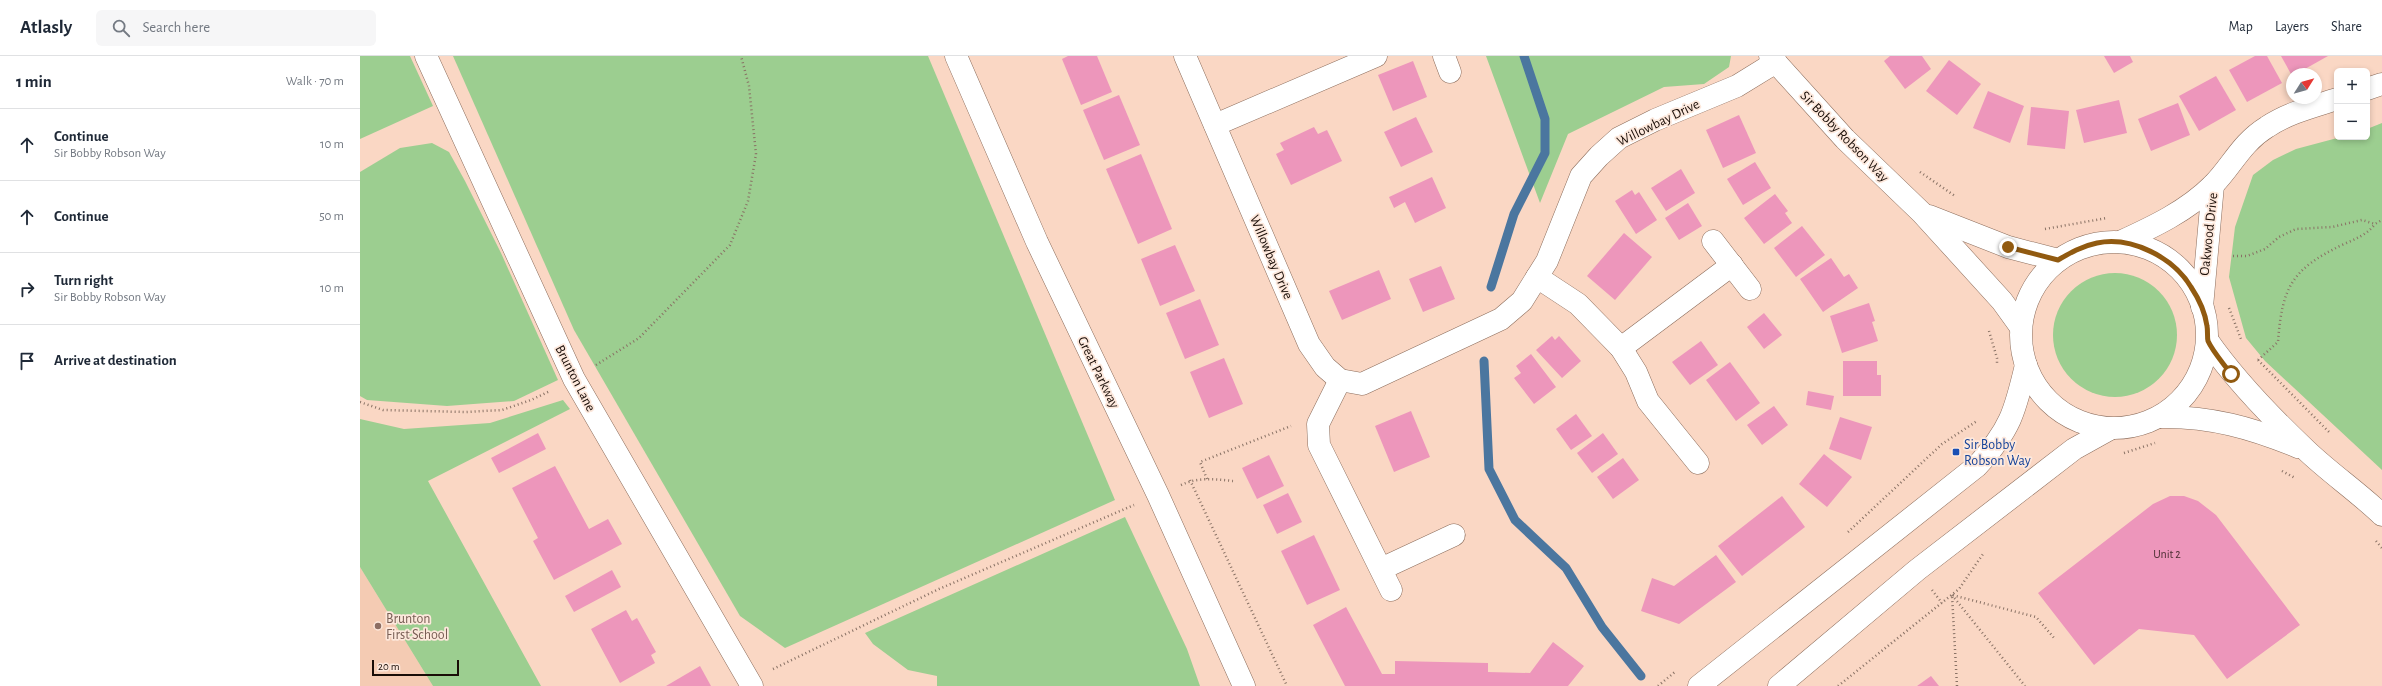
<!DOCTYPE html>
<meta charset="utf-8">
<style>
:root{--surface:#fff;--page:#f6f6f7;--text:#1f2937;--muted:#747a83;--line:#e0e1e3}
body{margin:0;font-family:"Alegreya Sans",sans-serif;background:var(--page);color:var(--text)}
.controls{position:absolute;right:12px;top:12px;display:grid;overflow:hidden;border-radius:6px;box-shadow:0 2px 6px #0003}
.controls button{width:36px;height:36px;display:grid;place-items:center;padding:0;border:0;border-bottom:1px solid var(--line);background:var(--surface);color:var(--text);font:20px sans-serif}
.compass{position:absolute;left:1926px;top:12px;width:36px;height:36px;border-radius:50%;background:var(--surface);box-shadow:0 2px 6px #0003;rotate:53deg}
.scale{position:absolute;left:12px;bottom:10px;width:87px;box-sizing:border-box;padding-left:4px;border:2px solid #190d07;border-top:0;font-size:11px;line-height:14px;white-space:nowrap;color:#190d07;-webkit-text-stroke:3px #fde8dc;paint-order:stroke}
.stop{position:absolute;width:12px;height:12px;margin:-9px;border:3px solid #915a10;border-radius:50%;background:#fff}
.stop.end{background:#915a10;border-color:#fff;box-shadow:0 1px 4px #0008}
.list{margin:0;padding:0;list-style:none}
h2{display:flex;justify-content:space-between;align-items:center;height:52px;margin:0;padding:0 16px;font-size:17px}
h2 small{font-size:13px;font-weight:400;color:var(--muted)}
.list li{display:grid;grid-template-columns:26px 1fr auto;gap:12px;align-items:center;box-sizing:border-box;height:72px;padding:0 16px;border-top:1px solid var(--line)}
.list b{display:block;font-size:15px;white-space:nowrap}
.list p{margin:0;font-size:13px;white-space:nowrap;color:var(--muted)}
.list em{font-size:13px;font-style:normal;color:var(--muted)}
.icon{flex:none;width:22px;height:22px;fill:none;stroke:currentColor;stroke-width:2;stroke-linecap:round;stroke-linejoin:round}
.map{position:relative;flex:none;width:2022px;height:630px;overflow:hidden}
header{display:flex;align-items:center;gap:24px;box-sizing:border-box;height:56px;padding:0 20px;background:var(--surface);border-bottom:1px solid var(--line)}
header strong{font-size:19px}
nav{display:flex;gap:22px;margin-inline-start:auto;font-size:14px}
.search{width:280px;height:36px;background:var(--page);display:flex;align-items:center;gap:10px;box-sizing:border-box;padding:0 14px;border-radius:6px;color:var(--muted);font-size:15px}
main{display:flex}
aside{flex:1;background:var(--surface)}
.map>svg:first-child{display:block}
.built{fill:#f4cbb3}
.green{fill:#9cce90}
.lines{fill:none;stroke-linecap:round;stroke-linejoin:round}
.stream{stroke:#4b769f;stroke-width:9}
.building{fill:#ed96bb}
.minor-casing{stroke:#8c6d5c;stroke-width:23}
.path{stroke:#897265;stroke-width:2.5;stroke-dasharray:1 3;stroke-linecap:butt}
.minor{stroke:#fff;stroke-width:22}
.route{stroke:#915a10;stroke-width:5}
.transit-dot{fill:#1a4fb4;stroke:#fde8dc;stroke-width:1.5}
.education-dot{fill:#8d6e63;stroke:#fde8dc;stroke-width:1.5}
.labels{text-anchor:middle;stroke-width:3.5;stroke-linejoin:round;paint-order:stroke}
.number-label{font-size:12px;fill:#4e2f34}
.street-label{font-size:14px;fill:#190d07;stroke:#fde8dc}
.transit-label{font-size:14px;fill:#164399;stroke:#fde8dc;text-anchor:start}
.education-label{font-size:14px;fill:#785e54;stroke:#fde8dc;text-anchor:start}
</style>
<header>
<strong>Atlasly</strong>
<div class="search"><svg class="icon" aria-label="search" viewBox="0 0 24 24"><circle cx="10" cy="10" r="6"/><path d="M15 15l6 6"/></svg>Search here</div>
<nav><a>Map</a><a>Layers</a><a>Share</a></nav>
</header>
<main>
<aside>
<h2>1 min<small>Walk · 70 m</small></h2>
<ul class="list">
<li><svg class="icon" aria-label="ahead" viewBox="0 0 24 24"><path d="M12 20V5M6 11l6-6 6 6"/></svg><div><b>Continue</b><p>Sir Bobby Robson Way</p></div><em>10 m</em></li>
<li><svg class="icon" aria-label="ahead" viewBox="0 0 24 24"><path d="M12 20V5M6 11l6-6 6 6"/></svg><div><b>Continue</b></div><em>50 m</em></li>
<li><svg class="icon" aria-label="right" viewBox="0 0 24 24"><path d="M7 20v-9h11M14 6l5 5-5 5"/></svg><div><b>Turn right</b><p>Sir Bobby Robson Way</p></div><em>10 m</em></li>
<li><svg class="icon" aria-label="arrive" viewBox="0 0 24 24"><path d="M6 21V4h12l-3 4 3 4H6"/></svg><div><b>Arrive at destination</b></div></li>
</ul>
</aside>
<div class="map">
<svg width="2022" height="630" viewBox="0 0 2022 630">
<rect width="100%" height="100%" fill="#fad7c4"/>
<polygon class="built" points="0,511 73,630 0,630"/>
<g class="green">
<polygon points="0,0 50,0 73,50 0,83"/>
<polygon points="93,0 568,0 755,444 425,592 380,560 214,274"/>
<polygon points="1126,0 1371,0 1369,11 1344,28 1304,31 1208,78 1180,147"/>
<polygon points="2022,67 2022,414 1905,305 1886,282 1869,221 1875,171 1893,119 1913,104 1936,93 1981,81 2007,81 2007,73"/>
<polygon points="72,87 89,96 105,125 141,197 198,324 154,345 87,350 7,344 0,340 0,116 40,92"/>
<circle cx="1755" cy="279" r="62"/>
<polygon points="203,344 210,353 68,425 181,630 73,630 0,511 0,363 44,373 130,367"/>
<polygon points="765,461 827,593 840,630 577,630 577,620 548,614 513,588 505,577"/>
</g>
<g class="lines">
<g class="stream">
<polyline points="1131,231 1154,158 1185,97 1185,63 1164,0"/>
<polyline points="1124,305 1129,413 1155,464 1206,512 1242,571 1281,620"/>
</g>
</g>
<g class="building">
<polygon points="708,0 737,0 752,36 721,49 702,3"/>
<polygon points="1530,0 1562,0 1571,13 1545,33 1524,5"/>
<polygon points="1744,0 1770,0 1773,6 1754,17"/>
<polygon points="1895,0 1907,0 1922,27 1887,46 1869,14"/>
<polygon points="1921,0 1968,0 1936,18 1931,18"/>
<polygon points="1589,4 1621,28 1597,59 1566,35"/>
<polygon points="1053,5 1067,41 1033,55 1018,19"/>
<polygon points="1856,20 1876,54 1839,75 1819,40"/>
<polygon points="1628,35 1664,50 1650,87 1613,72"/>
<polygon points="759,39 780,89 744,104 723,54"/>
<polygon points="1759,44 1767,77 1724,87 1716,54"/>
<polygon points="1818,47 1830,79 1791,95 1778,63"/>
<polygon points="1671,51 1709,55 1705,93 1667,89"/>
<polygon points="1379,59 1396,97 1363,112 1346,74"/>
<polygon points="1056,61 1073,96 1041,111 1024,76"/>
<polygon points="954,71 958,78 967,74 982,105 931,129 916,98 924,94 920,87"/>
<polygon points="781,98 812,173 778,188 746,113"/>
<polygon points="1395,106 1411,132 1383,149 1367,123"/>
<polygon points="1321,113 1335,137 1306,155 1291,132"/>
<polygon points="1072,121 1086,152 1055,167 1045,146 1034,152 1029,141"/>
<polygon points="1272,134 1275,139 1279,136 1297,164 1276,178 1255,145"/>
<polygon points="1415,138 1428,155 1425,157 1432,167 1404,188 1384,162"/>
<polygon points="1328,147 1342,170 1319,184 1305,162"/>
<polygon points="1442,170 1465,199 1436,221 1414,192"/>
<polygon points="1264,177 1292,201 1255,244 1227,220"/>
<polygon points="815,189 835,235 800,250 781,203"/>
<polygon points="1471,202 1484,221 1489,218 1498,232 1463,256 1440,223"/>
<polygon points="1081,210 1095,243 1063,256 1049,223"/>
<polygon points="1019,214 1031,243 982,264 969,235"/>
<polygon points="840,243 859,289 825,303 806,257"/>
<polygon points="1509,247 1515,265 1512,266 1518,285 1482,297 1470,260"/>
<polygon points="1404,257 1422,279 1404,293 1387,271"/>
<polygon points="1192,280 1195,284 1199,280 1221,305 1202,322 1176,294"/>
<polygon points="1341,285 1358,309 1330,329 1312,306"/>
<polygon points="1171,298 1196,331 1174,348 1154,322 1161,317 1156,310"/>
<polygon points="864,302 883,348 849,362 830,316"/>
<polygon points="1483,305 1517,305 1517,319 1521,319 1521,340 1483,340"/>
<polygon points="1370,306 1400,347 1376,365 1346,324"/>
<polygon points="1448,335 1474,340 1471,354 1446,349"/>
<polygon points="1414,350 1428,369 1402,389 1387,369"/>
<polygon points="1051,355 1070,401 1034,416 1015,370"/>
<polygon points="1216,358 1232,380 1211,394 1196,373"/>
<polygon points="1480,361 1512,371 1501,404 1469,393"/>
<polygon points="178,377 186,393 139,417 131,402"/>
<polygon points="1243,377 1258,398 1232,417 1217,397"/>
<polygon points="1464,398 1492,421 1467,451 1439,428"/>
<polygon points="909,399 924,430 897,443 882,412"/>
<polygon points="1263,402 1279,424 1253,443 1237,421"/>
<polygon points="195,410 229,473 248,463 262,488 194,524 173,485 178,482 152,432"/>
<polygon points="928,437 942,466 917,478 903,449"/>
<polygon points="1422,440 1445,471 1382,520 1358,490"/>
<polygon points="1810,440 1824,440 1838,445 1856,459 1940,569 1867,623 1834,579 1779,573 1734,609 1678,537 1793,448"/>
<polygon points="954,479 980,534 947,549 921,495"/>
<polygon points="1356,499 1376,526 1319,568 1281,555 1292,522 1314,530"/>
<polygon points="252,514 261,531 214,556 205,540"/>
<polygon points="986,551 1022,618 1035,618 1035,605 1128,607 1128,616 1170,617 1193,586 1224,610 1208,630 985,630 953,569"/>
<polygon points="266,554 272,565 277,562 296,596 291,599 295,607 260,627 231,573"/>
<polygon points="340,610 351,630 306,630"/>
<polygon points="1571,620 1579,630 1557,630"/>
</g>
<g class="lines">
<defs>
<g id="minor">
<polyline points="66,0 214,323 392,630"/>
<polyline points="596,0 677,186 798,439 884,630"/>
<polyline points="825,0 949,288 965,311 980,324 1002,328 1141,263 1162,245 1187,205 1221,120 1239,100 1259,82 1295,64 1377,30 1416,6"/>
<polyline points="1084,0 1090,16"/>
<polyline points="1410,0 1485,83 1562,157 1642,245 1660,270"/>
<polyline points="2007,33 2022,28"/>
<polyline points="855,69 1016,0"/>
<polyline points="1569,160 1648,191 1698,204"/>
<polyline points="1353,185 1390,233"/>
<path d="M 1760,186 C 1793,171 1827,155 1853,129 C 1872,110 1881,87 1907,71 C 1928,57 1952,51 1977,43"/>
<circle cx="1754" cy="279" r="93"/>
<polyline points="1177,221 1218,248 1261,292 1276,316 1288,345 1338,407"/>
<polyline points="1842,251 1853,129"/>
<path d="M 1848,285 C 1876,325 1910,360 1946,394 C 1970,417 1998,436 2022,459"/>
<polyline points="1261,292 1372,209"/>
<polyline points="980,324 958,368 959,389 1031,534"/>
<path d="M 1800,361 C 1850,360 1892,372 1938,391"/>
<polyline points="1021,513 1094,479"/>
<path d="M 1339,630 L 1617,410 C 1650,374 1655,356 1666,309"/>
<polyline points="1419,630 1557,514 1714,393 1750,373"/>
</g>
</defs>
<use href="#minor" class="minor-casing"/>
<g class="path">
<polyline points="1560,116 1595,140"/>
<polyline points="1685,173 1747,162"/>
<polyline points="1873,200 1887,200 1905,193 1919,181 1936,173 1972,171 2002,164 2015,168 2022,164"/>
<polyline points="1869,252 1881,283"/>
<polyline points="1629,275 1637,302 1637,309"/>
<polyline points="1898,304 1969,376"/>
<path d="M 1898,304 L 1918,286 C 1922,231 1932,213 1982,189 C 1995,183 2007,179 2015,168"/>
<polyline points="236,309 279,282 370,189 388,145 396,98 389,30 381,0"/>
<polyline points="0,346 23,354 106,356 142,354 171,344 190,335"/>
<polyline points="1764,397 1795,387"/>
<polyline points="1922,415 1935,422"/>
<polyline points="847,423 840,406 931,370"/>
<polyline points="830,424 927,630"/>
<path d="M 821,429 C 838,421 855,423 873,425"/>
<polyline points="1488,476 1582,388 1617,365"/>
<polyline points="2016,485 2022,492"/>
<polyline points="1572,534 1582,547"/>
<polyline points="1592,539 1665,630"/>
<polyline points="413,613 579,533 774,449"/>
<polyline points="1298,630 1316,615"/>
<polyline points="1478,630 1599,533 1623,498"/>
<polyline points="1597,630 1592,539 1676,561 1695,583"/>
</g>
<use href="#minor" class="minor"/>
</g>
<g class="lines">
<path class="route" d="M 1648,191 L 1698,204 C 1710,197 1722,190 1737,187 C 1771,180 1813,201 1831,231 C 1839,243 1845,256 1847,270 C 1848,275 1847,281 1848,285 C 1853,296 1864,308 1871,318"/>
</g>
<rect class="transit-dot" x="1592" y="392" width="8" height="8" rx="2"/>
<circle class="education-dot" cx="18" cy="570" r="4"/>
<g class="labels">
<g class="number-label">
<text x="1807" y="502">Unit 2</text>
</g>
<g class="street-label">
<text transform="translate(1298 66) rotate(-26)" y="5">Willowbay Drive</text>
<text transform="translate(1485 80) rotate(46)" y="5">Sir Bobby Robson Way</text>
<text transform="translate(1848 178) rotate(-84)" y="5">Oakwood Drive</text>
<text transform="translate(912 201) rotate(67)" y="5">Willowbay Drive</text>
<text transform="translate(739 316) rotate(64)" y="5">Great Parkway</text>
<text transform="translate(216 322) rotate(63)" y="5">Brunton Lane</text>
</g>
<g class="transit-label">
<text x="1604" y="393">Sir Bobby<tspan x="1604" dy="16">Robson Way</tspan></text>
</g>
<g class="education-label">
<text x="26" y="567">Brunton<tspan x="26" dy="16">First School</tspan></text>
</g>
</g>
</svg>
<div class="controls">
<button>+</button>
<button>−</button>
</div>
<svg class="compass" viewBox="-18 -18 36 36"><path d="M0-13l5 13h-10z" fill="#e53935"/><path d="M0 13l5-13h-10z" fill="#747a83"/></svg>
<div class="scale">20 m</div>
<div class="stop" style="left:1871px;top:318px"></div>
<div class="stop end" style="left:1648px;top:191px"></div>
</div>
</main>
